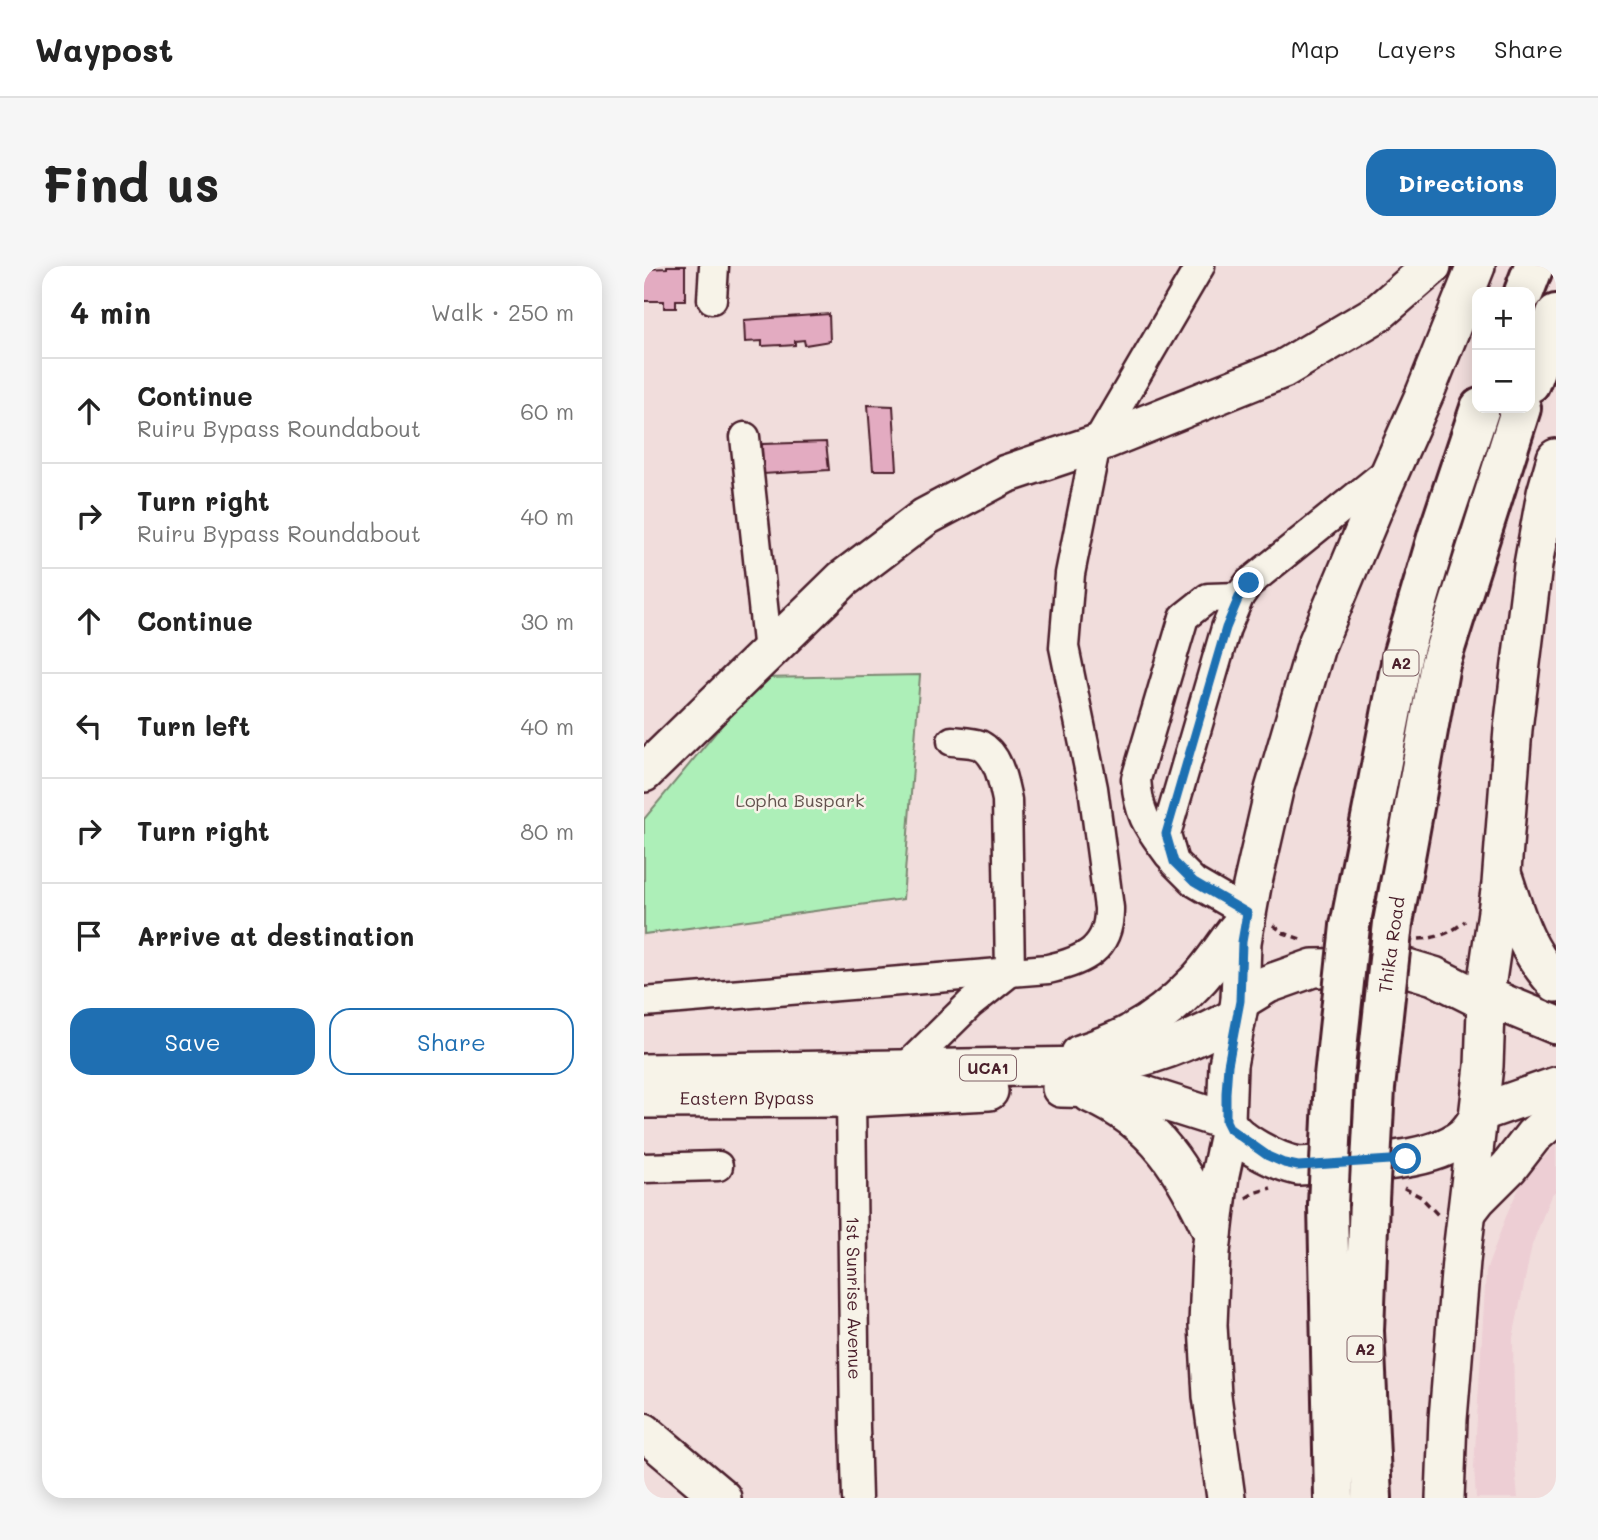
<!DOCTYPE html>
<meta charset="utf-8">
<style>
:root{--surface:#fff;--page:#f6f6f6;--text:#222;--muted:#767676;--line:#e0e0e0;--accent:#1f6fb2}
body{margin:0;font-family:Mali,sans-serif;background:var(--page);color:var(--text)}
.controls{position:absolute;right:21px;top:21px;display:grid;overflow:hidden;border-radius:14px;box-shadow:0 4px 18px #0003}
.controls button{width:63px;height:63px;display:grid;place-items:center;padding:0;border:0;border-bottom:2px solid var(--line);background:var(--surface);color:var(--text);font:35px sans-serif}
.stop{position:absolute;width:21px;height:21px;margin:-16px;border:5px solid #1f6fb2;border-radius:50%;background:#fff}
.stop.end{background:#1f6fb2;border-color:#fff;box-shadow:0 2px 7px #0008}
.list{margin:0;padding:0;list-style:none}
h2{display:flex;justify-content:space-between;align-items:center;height:91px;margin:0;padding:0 28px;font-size:30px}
h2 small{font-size:23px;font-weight:400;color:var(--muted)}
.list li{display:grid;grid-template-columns:46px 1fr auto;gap:21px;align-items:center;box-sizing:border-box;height:105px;padding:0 28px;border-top:2px solid var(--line)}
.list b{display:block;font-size:26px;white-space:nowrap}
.list p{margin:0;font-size:23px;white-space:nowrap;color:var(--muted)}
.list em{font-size:23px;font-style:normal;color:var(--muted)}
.actions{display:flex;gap:14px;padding:21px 28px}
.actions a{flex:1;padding:16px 0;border:2px solid var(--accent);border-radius:21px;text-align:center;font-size:24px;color:var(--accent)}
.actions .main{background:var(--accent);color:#fff}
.icon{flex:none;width:38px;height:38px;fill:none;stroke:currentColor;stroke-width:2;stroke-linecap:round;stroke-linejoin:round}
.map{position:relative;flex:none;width:912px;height:1232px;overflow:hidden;border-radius:21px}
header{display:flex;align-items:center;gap:42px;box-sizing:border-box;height:98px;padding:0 35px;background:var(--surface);border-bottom:2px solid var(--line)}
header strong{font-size:33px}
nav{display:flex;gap:38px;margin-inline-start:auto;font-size:24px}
.intro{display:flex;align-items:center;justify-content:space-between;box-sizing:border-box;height:168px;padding:0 42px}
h1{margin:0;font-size:49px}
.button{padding:18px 32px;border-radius:21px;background:var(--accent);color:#fff;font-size:24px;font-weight:700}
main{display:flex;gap:42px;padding:0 42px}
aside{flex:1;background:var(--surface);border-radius:21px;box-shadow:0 4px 18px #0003}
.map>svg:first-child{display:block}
.built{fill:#edced4}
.green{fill:#adefb8;stroke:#7c8772;stroke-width:2}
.building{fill:#e3abc1;stroke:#4a1f2b;stroke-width:2}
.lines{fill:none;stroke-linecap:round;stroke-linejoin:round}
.minor-casing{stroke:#4a1f2b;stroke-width:33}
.major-casing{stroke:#4a1f2b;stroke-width:42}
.highway-casing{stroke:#4a1f2b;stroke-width:44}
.path{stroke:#4a1f2b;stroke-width:3.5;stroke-dasharray:7 5;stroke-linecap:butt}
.minor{stroke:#f7f3e8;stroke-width:28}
.major{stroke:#f7f3e8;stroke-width:37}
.highway{stroke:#f7f3e8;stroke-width:38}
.highway-bridge-casing{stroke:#4a1f2b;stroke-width:44;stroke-linecap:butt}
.highway-bridge{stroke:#f7f3e8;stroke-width:38}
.route{stroke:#1f6fb2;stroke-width:9}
.labels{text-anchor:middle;stroke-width:5;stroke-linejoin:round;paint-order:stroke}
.shield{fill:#f7f3e8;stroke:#7e5f64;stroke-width:2}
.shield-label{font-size:16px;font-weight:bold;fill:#4a1f2b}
.park-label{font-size:18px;fill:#63534e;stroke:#f7f3e8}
.street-label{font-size:18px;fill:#4a1f2b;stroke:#f7f3e8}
</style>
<header>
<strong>Waypost</strong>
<nav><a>Map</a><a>Layers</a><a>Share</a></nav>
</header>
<div class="intro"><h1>Find us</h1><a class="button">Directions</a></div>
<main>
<aside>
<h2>4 min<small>Walk · 250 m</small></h2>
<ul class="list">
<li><svg class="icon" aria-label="ahead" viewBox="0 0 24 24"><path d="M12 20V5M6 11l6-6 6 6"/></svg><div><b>Continue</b><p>Ruiru Bypass Roundabout</p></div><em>60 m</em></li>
<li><svg class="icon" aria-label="right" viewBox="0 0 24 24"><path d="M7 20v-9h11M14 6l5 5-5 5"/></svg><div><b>Turn right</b><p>Ruiru Bypass Roundabout</p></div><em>40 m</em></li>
<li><svg class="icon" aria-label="ahead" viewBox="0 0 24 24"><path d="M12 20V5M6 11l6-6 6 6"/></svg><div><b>Continue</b></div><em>30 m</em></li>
<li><svg class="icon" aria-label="left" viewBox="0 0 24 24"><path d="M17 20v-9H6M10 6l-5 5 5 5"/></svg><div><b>Turn left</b></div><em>40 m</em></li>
<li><svg class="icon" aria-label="right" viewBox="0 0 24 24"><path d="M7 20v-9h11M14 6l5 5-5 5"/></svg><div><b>Turn right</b></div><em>80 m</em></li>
<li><svg class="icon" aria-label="arrive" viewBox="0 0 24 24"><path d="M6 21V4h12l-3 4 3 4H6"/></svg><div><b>Arrive at destination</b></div></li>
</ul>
<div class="actions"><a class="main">Save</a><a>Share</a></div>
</aside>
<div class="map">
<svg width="912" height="1232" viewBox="0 0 912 1232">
<rect width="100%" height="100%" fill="#f1dddc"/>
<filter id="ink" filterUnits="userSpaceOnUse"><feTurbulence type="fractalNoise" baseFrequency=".0143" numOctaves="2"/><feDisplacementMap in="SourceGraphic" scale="14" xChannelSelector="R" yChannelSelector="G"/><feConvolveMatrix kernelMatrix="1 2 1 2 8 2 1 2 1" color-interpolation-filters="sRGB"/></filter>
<g filter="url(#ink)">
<polygon class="built" points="912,879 912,925 907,929 888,979 869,1072 871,1200 874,1232 832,1232 830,1201 842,1005 864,945 879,914"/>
<polygon class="green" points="276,409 259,633 0,668 0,553 117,412"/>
<g class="building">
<polygon points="23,0 41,0 41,34 32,34 32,42 20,42 20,35 0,35 0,3 23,2"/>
<polygon points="185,48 186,75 161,79 160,74 151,75 151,79 137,80 137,79 118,80 118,75 101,76 100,54"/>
<polygon points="224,139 249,140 253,204 229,204"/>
<polygon points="182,176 185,204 119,208 118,178"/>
</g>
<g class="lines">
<defs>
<g id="minor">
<polyline points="68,33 70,0"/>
<polyline points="101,171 124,386"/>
<path d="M 525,589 C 504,560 495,551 492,513 L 540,351 L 564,332 L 595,331"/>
<polyline points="603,647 550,616 530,596 522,568 582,362 595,331 605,317 745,204"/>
<path d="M 0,736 L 404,703 C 440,695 466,683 465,642 L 449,522 L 420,381 L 426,308 L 452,178 L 556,0"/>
<path d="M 261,802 L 326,738 L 366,706 L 363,534 C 359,516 355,489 336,479 C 328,476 316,476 308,475"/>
<path id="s1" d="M 207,832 L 211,1161 L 213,1232"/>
<polyline points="0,902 74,900"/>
</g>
<g id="major">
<path d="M 832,0 L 781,127 L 729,244 L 672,380 L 630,524 L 608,620 L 598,676 L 596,735 L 584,799 L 582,855 C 592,876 632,895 654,900 C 700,897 785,900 820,870 C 826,865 830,858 834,852"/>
<polyline points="0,507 199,313 281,251 362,208 452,178 639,103 734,47 788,0"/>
<path d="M 860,613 C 874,655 881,683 912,717"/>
<polyline points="596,735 624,718 669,702 760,701 790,710 840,735 854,735 912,759"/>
<path d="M 436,788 C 453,782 471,776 487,767 C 510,755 533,736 551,717 C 571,697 583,673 602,653"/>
<path d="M 0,807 L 452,800 C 504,794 546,776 592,751"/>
<polyline points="417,822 461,823 497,828 582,855"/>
<path d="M 447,828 C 512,856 541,906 569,968"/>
<path id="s2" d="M 0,833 L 207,832 L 345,825"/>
<polyline points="835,847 912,820"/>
<polyline points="823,946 833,933 865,901 889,870 912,850"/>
<polyline points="0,1166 78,1232"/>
<polyline points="582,1232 568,1130 564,1059 567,986 576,909 586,863"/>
<polyline points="801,1232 804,1153 817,995 840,800 842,745 840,735 857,618 869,463 889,299 902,227 912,192"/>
</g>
<g id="highway">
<polyline points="880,26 890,0"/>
<polyline points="886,117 912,48"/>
<polyline points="749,657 796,398 877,142"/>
<polyline points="706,660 759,387 794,268 836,142"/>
<polyline points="725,934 720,1065 728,1232"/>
<polyline points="684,939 690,1232"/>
</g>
</defs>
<use href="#minor" class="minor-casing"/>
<use href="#major" class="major-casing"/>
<use href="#highway" class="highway-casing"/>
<g class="path">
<polyline points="629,659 640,667 659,674"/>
<path d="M 775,673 C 794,672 807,667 821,655"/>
<polyline points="760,922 777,931 795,950"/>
<polyline points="602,932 610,927 627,922"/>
</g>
<use href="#minor" class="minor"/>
<use href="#major" class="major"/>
<use href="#highway" class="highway"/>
<defs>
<g id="highway-bridge">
<polyline points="725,934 731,822 749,657"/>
<polyline points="684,939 690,811 706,660"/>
</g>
</defs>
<use href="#highway-bridge" class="highway-bridge-casing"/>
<use href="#highway-bridge" class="highway-bridge"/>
</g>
</g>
<g class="lines" filter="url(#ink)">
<polyline class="route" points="605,317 595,331 582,362 522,568 530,596 550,616 603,647 598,676 596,735 584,799 582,827 582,855 586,863 624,890 640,897 654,900 762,893"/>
</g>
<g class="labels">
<g class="shield">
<rect x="739.5" y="384.5" width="35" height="25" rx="5"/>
<rect x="316" y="789.5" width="56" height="25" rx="5"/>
<rect x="703.5" y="1070.5" width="35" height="25" rx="5"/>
</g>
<g class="shield-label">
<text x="757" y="403">A2</text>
<text x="344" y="808">UCA1</text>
<text x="721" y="1089">A2</text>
</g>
<g class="park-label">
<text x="156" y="541">Lopha Buspark</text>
</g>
<g class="street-label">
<text transform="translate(748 679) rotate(-82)" y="6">Thika Road</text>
<text dy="6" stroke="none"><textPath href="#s2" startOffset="103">Eastern Bypass</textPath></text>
<text dy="6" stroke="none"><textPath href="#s1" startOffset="200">1st Sunrise Avenue</textPath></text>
</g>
</g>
</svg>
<div class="controls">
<button>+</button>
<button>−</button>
</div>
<div class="stop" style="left:762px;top:893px"></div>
<div class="stop end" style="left:605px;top:317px"></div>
</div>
</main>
